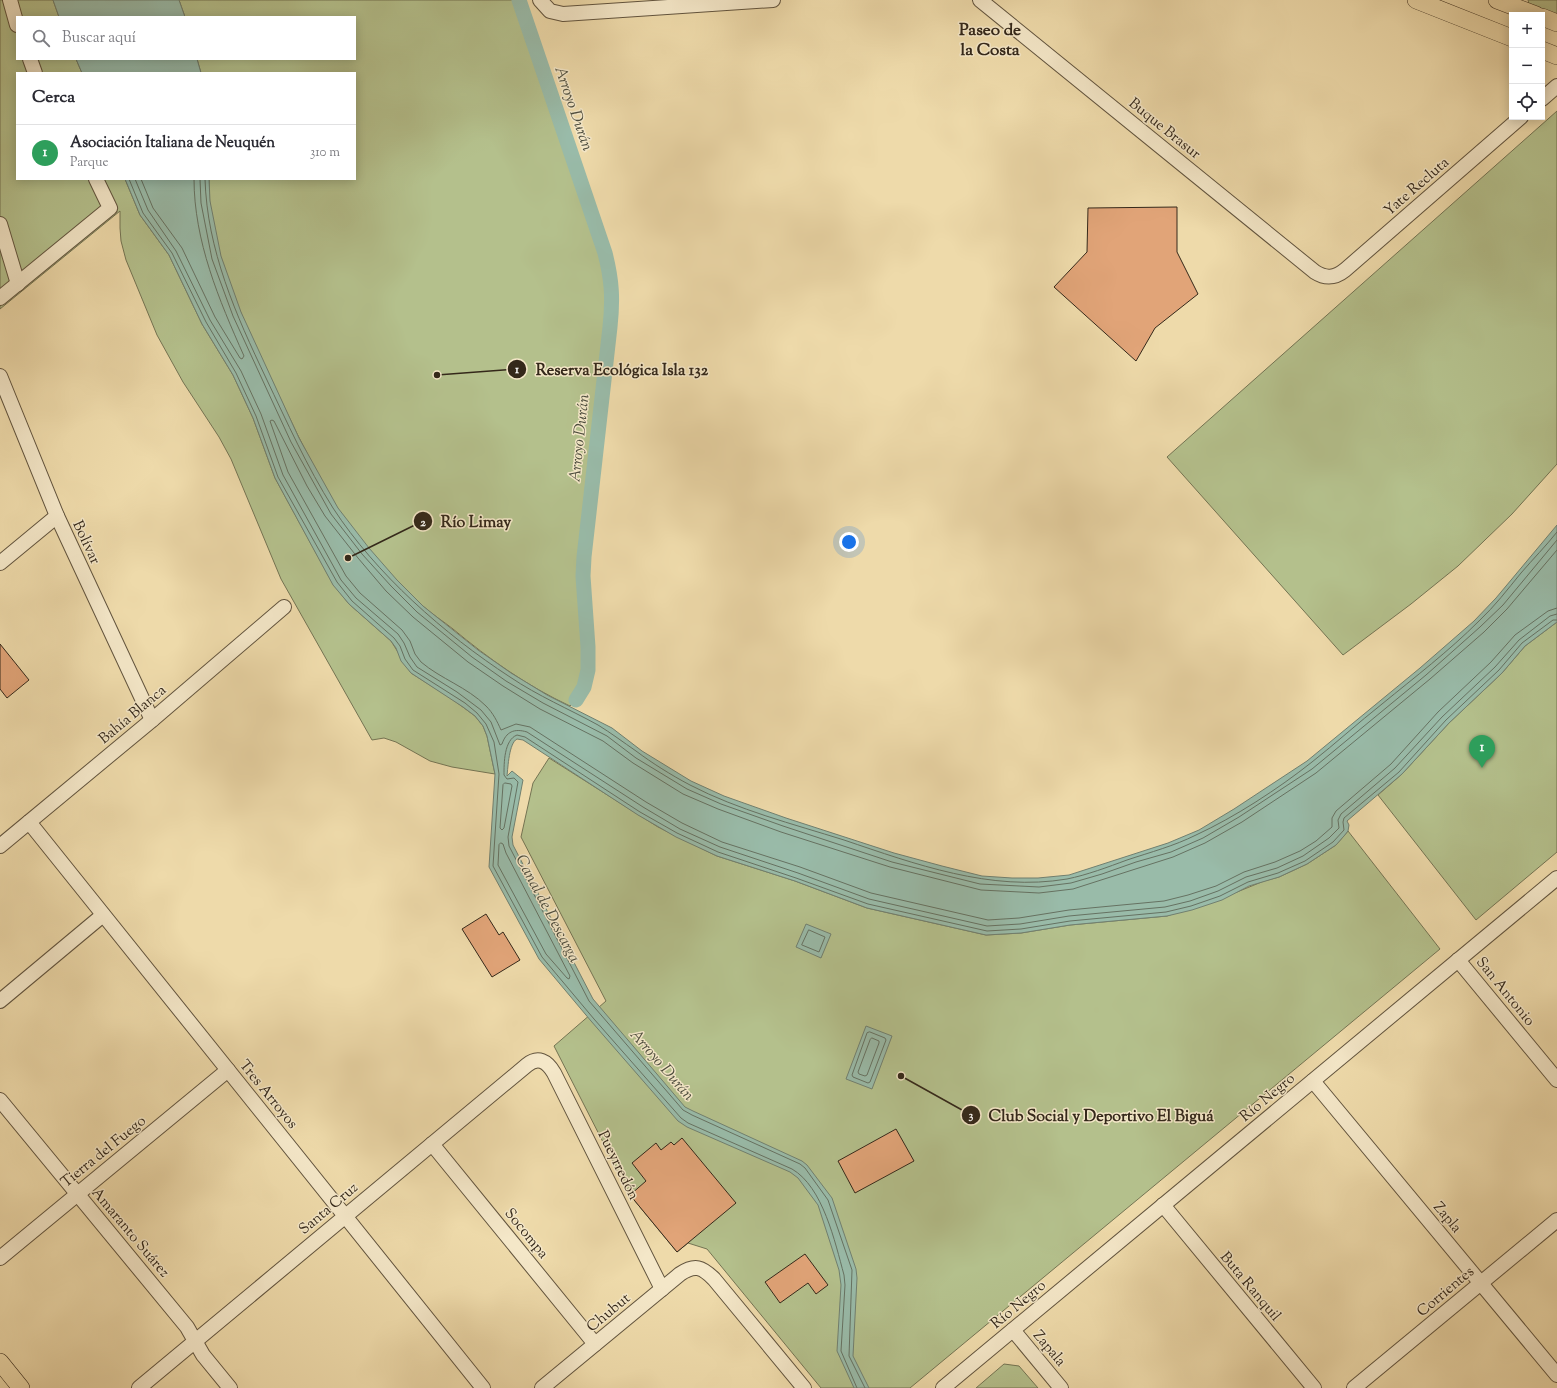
<!DOCTYPE html>
<html lang="es">
<meta charset="utf-8">
<style>
:root{--surface:#fff;--page:#f2f2f3;--text:#2b2b33;--muted:#7c7c81;--line:#e1e1e2;--accent:#b45309}
body{margin:0;font-family:"Sorts Mill Goudy",serif;background:var(--page);color:var(--text)}
.controls{position:absolute;right:12px;top:12px;display:grid;overflow:hidden;border-radius:0px;box-shadow:0 2px 10px #0003}
.controls button{width:36px;height:36px;display:grid;place-items:center;padding:0;border:0;border-bottom:1px solid var(--line);background:var(--surface);color:var(--text);font:20px sans-serif}
.you{position:absolute;left:849px;top:542px;width:14px;height:14px;margin:-10px;border:3px solid #fff;border-radius:50%;background:#1a73e8;box-shadow:0 0 0 6px #1a73e833}
.badge{display:grid;place-items:center;width:26px;height:26px;border-radius:50%;background:var(--accent);color:#fff;font-size:13px;font-weight:700}
.pin{position:absolute;translate:-50% -33px;filter:drop-shadow(0 1px 2px #0008)}
.pin::after{content:'';position:absolute;top:21px;width:14px;height:12px;background:inherit;clip-path:polygon(0 0,100% 0,50% 100%)}
.list{margin:0;padding:0;list-style:none}
h2{display:flex;justify-content:space-between;align-items:center;height:52px;margin:0;padding:0 16px;font-size:17px}
h2 small{font-size:13px;font-weight:400;color:var(--muted)}
.list li{display:grid;grid-template-columns:26px 1fr auto;gap:12px;align-items:center;box-sizing:border-box;height:56px;padding:0 16px;border-top:1px solid var(--line)}
.list b{display:block;font-size:15px;white-space:nowrap}
.list p{margin:0;font-size:13px;white-space:nowrap;color:var(--muted)}
.list em{font-size:13px;font-style:normal;color:var(--muted)}
.icon{flex:none;width:22px;height:22px;fill:none;stroke:currentColor;stroke-width:2;stroke-linecap:round;stroke-linejoin:round}
.map{position:relative;flex:none;width:1557px;height:1388px;overflow:hidden}
.search{position:absolute;background:var(--surface);box-shadow:0 2px 10px #0003;left:16px;top:16px;width:340px;height:44px;display:flex;align-items:center;gap:10px;box-sizing:border-box;padding:0 14px;border-radius:0px;color:var(--muted);font-size:15px}
.panel{position:absolute;background:var(--surface);box-shadow:0 2px 10px #0003;left:16px;top:72px;width:340px;height:108px;border-radius:0px}
.map>svg:first-child{display:block}
.green{fill:#b4c08c;stroke:#747453}
.water{fill:#99bba9;stroke:#718070}
.lines{fill:none;stroke-linecap:round;stroke-linejoin:round}
.shore{stroke:#667262;stroke-width:1}
.canal{stroke:#99bba9;stroke-width:15}
.building{fill:#e1a478;stroke:#34281a}
.minor-casing{stroke:#62543e;stroke-width:16}
.major-casing{stroke:#34281a;stroke-width:18}
.minor{stroke:#f4e7c8;stroke-width:14}
.major{stroke:#eedaaa;stroke-width:17}
.labels{text-anchor:middle;stroke-width:3;stroke-linejoin:round;paint-order:stroke}
.street-label{font-size:15px;fill:#34281a;stroke:#f4e7c8}
.water-label{font-size:16px;font-style:italic;fill:#4d4d3e;stroke:#f4e7c8}
.quarter-label{font-size:17px;font-weight:bold;fill:#34281a;stroke:#f4e7c8}
.leader{fill:none;stroke:#34281a;stroke-width:1.5}
.callout-dot{fill:#34281a;stroke:#f4e7c8;stroke-width:1.5}
.mark-label{font-size:12px;text-anchor:middle;font-weight:bold;fill:#fff}
.callout-label{font-size:16px;text-anchor:middle;font-weight:bold;fill:#34281a;stroke:#f4e7c8;stroke-width:3;stroke-linejoin:round;paint-order:stroke}
</style>
<div class="map">
<svg width="1557" height="1388" viewBox="0 0 1557 1388">
<rect width="100%" height="100%" fill="#eedaaa"/>
<filter id="stains"><feTurbulence type="fractalNoise" baseFrequency=".005" numOctaves="4"/><feColorMatrix values="0 0 0 0 .2 0 0 0 0 .09 0 0 0 0 .02 0 0 0 .5 -.17"/></filter>
<radialGradient id="worn" r=".72"><stop offset=".6" stop-color="#630" stop-opacity="0"/><stop offset="1" stop-color="#630" stop-opacity=".3"/></radialGradient>
<g class="green">
<polygon points="0,0 53,0 59,17 17,17 17,59 76,59 82,73 17,73 17,179 125,179 140,215 169,255 202,324 233,375 253,418 275,478 333,584 349,604 391,641 411,673 452,699 475,716 483,726 487,736 495,774 452,767 430,761 396,742 384,738 372,740 281,579 231,459 219,437 183,382 157,335 126,260 121,241 120,228 120,211 0,309"/>
<path d="M 179,0 L 519,0 L 605,253 C 612,280 613,299 610,327 L 584,557 L 583,592 L 588,647 L 587,678 L 580,695 L 570,706 C 527,686 489,659 453,629 C 443,621 433,615 424,607 C 393,580 361,542 338,509 C 328,493 319,476 310,459 C 293,427 278,393 262,360 C 237,306 207,240 209,179 L 355,179 L 355,73 L 201,73 L 197,59 L 355,59 L 355,17 L 185,17 Z"/>
<polygon points="1528,0 1557,0 1557,17 1529,4"/>
<polygon points="1557,111 1557,464 1512,514 1458,566 1411,604 1343,655 1167,457"/>
<polygon points="1557,622 1557,852 1476,920 1378,795 1402,774 1449,723 1502,673 1525,646"/>
<polygon points="549,758 658,827 717,856 795,881 867,908 986,935 1021,933 1070,925 1167,916 1237,892 1264,881 1279,877 1307,864 1336,845 1348,831 1440,949 910,1388 821,1388 707,1249 688,1243 677,1252 630,1195 554,1046 606,1001 521,837 533,783"/>
<polygon points="1004,1364 1019,1366 1038,1388 976,1388"/>
</g>
<g class="water">
<polygon points="53,0 179,0 185,17 59,17"/>
<polygon points="76,59 197,59 201,73 82,73"/>
<path d="M 125,179 L 209,179 L 210,201 L 221,256 L 241,312 L 299,438 L 338,508 L 369,548 L 397,580 L 423,606 L 478,650 L 511,673 L 547,695 L 612,728 L 642,751 L 691,781 L 724,796 L 786,818 L 894,853 L 942,866 L 982,876 L 1012,878 L 1038,878 L 1069,875 L 1168,843 L 1199,830 L 1234,809 L 1307,761 L 1420,668 L 1474,621 L 1496,598 L 1557,525 L 1557,622 L 1525,646 L 1502,673 L 1449,723 L 1402,774 L 1347,821 L 1349,825 L 1348,831 L 1344,836 L 1336,845 L 1307,864 L 1279,877 L 1249,886 L 1222,900 L 1192,910 L 1167,916 L 1070,925 L 1021,933 L 986,935 L 867,908 L 795,881 L 717,856 L 676,837 L 638,815 L 523,740 L 517,739 C 509,743 508,767 507,776 L 512,771 L 523,780 L 512,837 L 513,845 L 593,999 L 685,1107 L 693,1111 L 802,1161 L 807,1165 L 832,1198 L 856,1269 L 857,1278 L 853,1356 L 869,1388 L 854,1388 L 837,1351 L 841,1285 L 839,1270 L 818,1205 L 798,1178 L 790,1172 L 687,1127 L 678,1121 L 591,1021 L 539,959 L 489,867 L 495,774 L 487,736 L 483,726 L 475,716 L 463,707 L 411,673 L 401,661 L 396,648 L 391,641 L 349,604 L 333,585 L 275,478 L 253,418 L 233,375 L 202,324 L 169,255 L 140,215 Z"/>
<polygon points="806,924 831,934 821,958 796,947"/>
<polygon points="866,1026 892,1036 872,1089 846,1079"/>
</g>
<g class="lines">
<g class="shore">
<path d="M 129,179 L 143,213 L 172,253 L 206,322 L 236,373 L 256,416 L 278,477 L 337,582 L 352,601 L 394,638 L 400,646 L 405,659 L 413,670 L 465,703 L 477,713 L 486,724 L 494,742 L 499,774 L 493,866 L 542,957 L 594,1019 L 681,1118 L 688,1123 L 792,1169 C 823,1187 835,1242 844,1275 L 845,1285 L 841,1351 L 857,1388"/>
<path d="M 135,179 L 148,210 L 176,251 L 210,320 L 241,371 L 261,414 L 283,475 L 341,580 L 356,598 L 398,634 L 404,643 L 410,657 L 417,667 L 457,692 L 481,710 L 491,722 L 500,745 L 502,744 C 506,732 514,728 527,732 L 643,807 L 680,829 L 720,847 L 798,873 L 869,899 L 987,926 L 1020,924 L 1069,916 L 1165,907 L 1190,901 L 1218,891 L 1246,877 L 1277,868 L 1303,856 L 1329,838 L 1339,828 L 1338,820 L 1341,814 L 1395,768 L 1442,717 L 1495,667 L 1519,640 L 1550,616 L 1557,614"/>
<path d="M 141,179 L 153,208 L 182,248 L 215,317 L 240,358 L 242,359 L 244,356 C 219,300 194,241 194,179"/>
<polyline points="200,179 201,203 212,259 233,316 291,442 331,514 362,554 391,586 417,612 472,657 506,681 543,703 607,736 636,758 687,789 721,804 783,826 892,862 980,884 1039,887 1071,883 1102,874 1136,862 1171,852 1203,838 1239,817 1312,769 1426,675 1480,627 1503,605 1557,540"/>
<path d="M 205,179 C 207,250 236,315 266,378 C 287,422 307,467 333,508 C 376,574 444,634 510,677 C 538,696 569,709 598,725 C 611,733 623,742 636,751 C 652,763 671,775 690,785 C 738,810 793,824 844,840 C 915,864 991,892 1067,879 C 1087,875 1108,867 1127,860 C 1151,852 1174,846 1196,835 C 1235,817 1278,789 1312,762 C 1336,743 1358,723 1382,704 C 1415,677 1449,651 1479,621 C 1495,606 1507,590 1521,573 C 1533,559 1546,546 1557,532"/>
<path d="M 1557,550 L 1507,609 L 1484,632 L 1430,679 L 1316,773 L 1242,822 L 1205,843 L 1173,857 L 1073,889 L 1039,893 L 981,890 L 890,867 L 781,832 L 718,809 L 683,794 L 633,763 L 603,741 L 540,709 L 503,686 L 468,662 L 413,617 L 386,591 L 358,558 L 325,516 L 307,486 L 274,421 L 272,420 L 270,421 L 288,472 L 346,576 L 360,593 L 402,630 L 410,641 L 415,654 L 421,662 C 441,679 467,687 486,706 C 493,713 497,721 501,730 L 516,724 L 530,727 L 646,802 L 682,823 L 722,842 L 800,867 L 871,893 L 988,920 L 1019,918 L 1069,910 L 1164,901 L 1188,895 L 1216,886 L 1244,872 L 1275,862 L 1300,851 L 1316,841 L 1332,827 L 1332,818 L 1336,811 L 1391,764 L 1438,712 L 1491,662 L 1515,635 L 1548,611 L 1557,608"/>
<polygon points="505,783 511,784 512,786 504,828 502,830 500,828 503,785"/>
<polygon points="501,843 503,844 506,853 570,976 569,979 567,978 546,954 498,865 499,845"/>
<polygon points="809,930 825,937 819,952 802,945"/>
<polygon points="870,1032 885,1038 886,1040 870,1082 868,1083 853,1077 852,1075 867,1033"/>
<polygon points="872,1038 879,1041 879,1043 867,1075 865,1076 859,1074 858,1072 870,1040"/>
<path d="M 865,1388 L 849,1356 L 852,1270 L 828,1200 L 805,1168 L 800,1164 L 692,1115 L 683,1110 L 589,1001 L 509,846 L 508,837 L 518,782 L 514,778 L 507,779 L 504,775 C 504,763 504,740 517,735 L 525,737 L 640,812 L 677,833 L 718,852 L 796,878 L 868,904 L 987,931 L 1021,929 L 1070,921 L 1166,912 L 1191,906 L 1220,896 L 1248,882 L 1278,873 L 1305,861 L 1333,842 L 1344,830 L 1343,822 L 1344,818 L 1399,772 L 1446,720 L 1499,670 L 1522,643 L 1553,620 L 1557,620"/>
</g>
<path class="canal" d="M 519,0 L 605,253 C 612,280 613,299 610,327 L 584,557 L 583,576 L 588,647 L 588,670 L 584,687 L 576,700"/>
</g>
<g class="building">
<polygon points="1177,207 1177,252 1198,294 1155,328 1136,361 1054,287 1087,252 1088,208"/>
<polygon points="0,644 29,680 7,698 0,689"/>
<polygon points="486,914 499,935 503,932 520,960 492,977 462,929"/>
<polygon points="896,1129 914,1161 855,1193 838,1161"/>
<polygon points="682,1138 736,1203 677,1252 630,1195 646,1181 632,1163 656,1143 661,1150 671,1142 674,1145"/>
<polygon points="805,1254 828,1285 816,1294 808,1283 780,1303 765,1282"/>
</g>
<g class="lines">
<defs>
<g id="minor">
<polyline points="10,0 17,25"/>
<polyline points="540,0 550,11 563,14 773,0"/>
<path d="M 980,0 L 1315,272 C 1326,279 1335,278 1345,270 L 1521,117"/>
<polyline points="30,59 35,73"/>
<polyline points="1542,99 1557,86"/>
<polyline points="0,224 18,284"/>
<polyline points="0,298 110,208 96,179"/>
<polyline points="0,376 57,516 152,720"/>
<polyline points="0,563 57,516"/>
<polyline points="29,822 483,1388"/>
<polyline points="0,846 152,720 284,607"/>
<polyline points="1458,960 1557,1080"/>
<polyline points="0,1001 103,915"/>
<polyline points="1313,1081 1557,1375"/>
<polyline points="0,1100 187,1327 203,1355 230,1388"/>
<polyline points="432,1144 595,1344"/>
<polyline points="1163,1205 1314,1388"/>
<polyline points="0,1258 228,1070"/>
<polyline points="1013,1330 1061,1388"/>
<path d="M 139,1388 L 527,1065 C 538,1056 547,1061 554,1073 L 662,1289"/>
<path d="M 542,1388 L 680,1274 C 695,1264 702,1267 714,1279 L 804,1388"/>
<polyline points="943,1388 1557,878"/>
<polyline points="1354,1388 1557,1220"/>
</g>
<g id="major">
<polyline points="1416,0 1512,38"/>
<polyline points="1497,0 1536,15"/>
<polyline points="1542,17 1557,23"/>
<polyline points="1542,50 1557,56"/>
<polyline points="0,1362 21,1388"/>
</g>
</defs>
<use href="#minor" class="minor-casing"/>
<use href="#major" class="major-casing"/>
<use href="#minor" class="minor"/>
<use href="#major" class="major"/>
</g>
<g class="labels">
<g class="street-label">
<text transform="translate(1165 128) rotate(39)" y="5">Buque Brasur</text>
<text transform="translate(1416 186) rotate(-41)" y="5">Yate Recluta</text>
<text transform="translate(87 542) rotate(65)" y="5">Bolívar</text>
<text transform="translate(132 714) rotate(-40)" y="5">Bahía Blanca</text>
<text transform="translate(1506 991) rotate(51)" y="5">San Antonio</text>
<text transform="translate(269 1094) rotate(51)" y="5">Tres Arroyos</text>
<text transform="translate(1267 1097) rotate(-40)" y="5">Río Negro</text>
<text transform="translate(103 1151) rotate(-39)" y="5">Tierra del Fuego</text>
<text transform="translate(619 1165) rotate(64)" y="5">Pueyrredón</text>
<text transform="translate(328 1208) rotate(-40)" y="5">Santa Cruz</text>
<text transform="translate(1448 1217) rotate(50)" y="5">Zapla</text>
<text transform="translate(131 1232) rotate(50)" y="5">Amaranto Suárez</text>
<text transform="translate(527 1233) rotate(51)" y="5">Socompa</text>
<text transform="translate(1251 1286) rotate(50)" y="5">Buta Ranquil</text>
<text transform="translate(1445 1291) rotate(-40)" y="5">Corrientes</text>
<text transform="translate(1018 1304) rotate(-40)" y="5">Río Negro</text>
<text transform="translate(608 1312) rotate(-40)" y="5">Chubut</text>
<text transform="translate(1050 1348) rotate(50)" y="5">Zapala</text>
</g>
<g class="water-label">
<text transform="translate(575 108) rotate(71)" y="6">Arroyo Durán</text>
<text transform="translate(578 438) rotate(-84)" y="6">Arroyo Durán</text>
<text transform="translate(549 908) rotate(62)" y="6">Canal de Descarga</text>
<text transform="translate(663 1064) rotate(49)" y="6">Arroyo Durán</text>
</g>
<g class="quarter-label">
<text x="990" y="35">Paseo de<tspan x="990" dy="20">la Costa</tspan></text>
</g>
</g>
<path class="leader" d="M437 375L517 369M348 558L423 521M901 1076L971 1115"/>
<g class="callout-dot">
<circle cx="437" cy="375" r="4"/>
<circle cx="348" cy="558" r="4"/>
<circle cx="901" cy="1076" r="4"/>
<circle cx="517" cy="369" r="10"/>
<circle cx="423" cy="521" r="10"/>
<circle cx="971" cy="1115" r="10"/>
</g>
<g class="mark-label">
<text x="517" y="373">1</text>
<text x="423" y="526">2</text>
<text x="971" y="1119">3</text>
</g>
<g class="callout-label">
<text x="622" y="375">Reserva Ecológica Isla 132</text>
<text x="476" y="527">Río Limay</text>
<text x="1101" y="1121">Club Social y Deportivo El Biguá</text>
</g>
<rect width="100%" height="100%" filter="url(#stains)"/>
<rect width="100%" height="100%" fill="url(#worn)"/>
</svg>
<div class="controls">
<button>+</button>
<button>−</button>
<button><svg class="icon" aria-label="locate" viewBox="0 0 24 24"><circle cx="12" cy="12" r="6"/><path d="M12 2v4M12 18v4M2 12h4M18 12h4"/></svg></button>
</div>
<div class="you"></div>
<div class="pin badge" style="left:1482px;top:768px;background:#2e9e5b">1</div>
<div class="search"><svg class="icon" aria-label="search" viewBox="0 0 24 24"><circle cx="10" cy="10" r="6"/><path d="M15 15l6 6"/></svg>Buscar aquí</div>
<section class="panel">
<h2>Cerca<small></small></h2>
<ul class="list">
<li><span class="badge" style="background:#2e9e5b">1</span><div><b>Asociación Italiana de Neuquén</b><p>Parque</p></div><em>310 m</em></li>
</ul>
</section>
</div>
